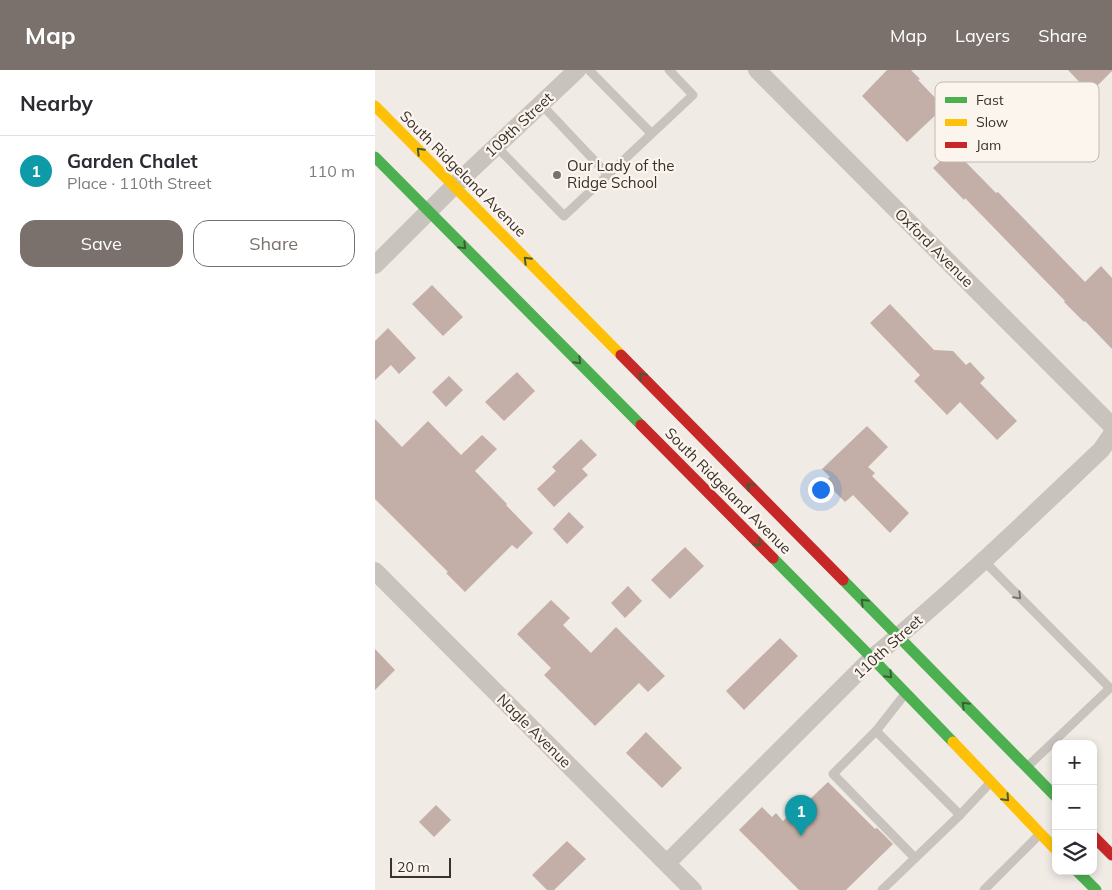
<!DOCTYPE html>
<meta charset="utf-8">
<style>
:root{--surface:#fff;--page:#f2f2f3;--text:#2b2b33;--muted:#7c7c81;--line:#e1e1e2;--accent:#7a716c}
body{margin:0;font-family:Mulish,sans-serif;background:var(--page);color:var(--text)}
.controls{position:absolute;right:15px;bottom:15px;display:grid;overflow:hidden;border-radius:10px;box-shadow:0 2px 8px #0003}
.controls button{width:45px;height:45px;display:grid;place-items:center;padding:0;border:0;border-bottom:1px solid var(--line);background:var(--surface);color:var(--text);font:25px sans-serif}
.scale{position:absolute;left:15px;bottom:12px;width:61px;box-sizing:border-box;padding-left:5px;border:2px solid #3b302b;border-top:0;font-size:14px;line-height:18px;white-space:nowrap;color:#3b302b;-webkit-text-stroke:4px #fbf5ee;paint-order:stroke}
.you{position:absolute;left:445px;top:419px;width:18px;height:18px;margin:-12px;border:4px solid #fff;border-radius:50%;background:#1a73e8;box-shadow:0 0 0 8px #1a73e833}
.badge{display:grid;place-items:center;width:32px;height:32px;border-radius:50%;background:var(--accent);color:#fff;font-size:16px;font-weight:700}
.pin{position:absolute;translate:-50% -41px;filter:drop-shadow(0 1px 2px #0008)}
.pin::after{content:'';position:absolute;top:26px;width:18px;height:15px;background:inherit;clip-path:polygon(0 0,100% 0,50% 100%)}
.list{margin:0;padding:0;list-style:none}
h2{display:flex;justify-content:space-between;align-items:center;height:65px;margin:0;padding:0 20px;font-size:21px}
h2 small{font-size:16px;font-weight:400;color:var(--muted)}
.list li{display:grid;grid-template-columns:32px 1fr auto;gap:15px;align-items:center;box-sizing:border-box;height:70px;padding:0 20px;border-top:1px solid var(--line)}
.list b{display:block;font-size:19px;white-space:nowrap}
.list p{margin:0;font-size:16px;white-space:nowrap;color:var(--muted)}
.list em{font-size:16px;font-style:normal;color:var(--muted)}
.actions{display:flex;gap:10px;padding:15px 20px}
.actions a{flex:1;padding:11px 0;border:1px solid var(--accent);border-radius:15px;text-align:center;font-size:18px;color:var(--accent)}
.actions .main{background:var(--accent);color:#fff}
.icon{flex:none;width:28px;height:28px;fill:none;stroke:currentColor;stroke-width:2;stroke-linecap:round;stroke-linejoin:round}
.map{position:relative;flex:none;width:737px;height:820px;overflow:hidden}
header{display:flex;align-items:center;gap:30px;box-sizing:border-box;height:70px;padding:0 25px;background:var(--accent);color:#fff}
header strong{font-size:24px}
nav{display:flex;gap:28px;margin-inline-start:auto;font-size:18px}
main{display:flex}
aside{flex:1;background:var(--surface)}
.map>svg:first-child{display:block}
.building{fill:#c3afa7}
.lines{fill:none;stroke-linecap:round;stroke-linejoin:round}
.lane{stroke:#c9c3be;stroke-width:9}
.street{stroke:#c9c3be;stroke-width:18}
.fast{stroke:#4caf50;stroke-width:11}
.slow{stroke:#ffc107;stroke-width:11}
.jam{stroke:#c62828;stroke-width:11}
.oneway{stroke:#415c38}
.oneway2{stroke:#7b726d}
.poi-dot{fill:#7a716c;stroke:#fbf5ee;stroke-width:2}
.labels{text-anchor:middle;stroke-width:4.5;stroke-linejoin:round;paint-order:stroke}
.street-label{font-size:15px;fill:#3b302b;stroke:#fbf5ee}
.poi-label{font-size:15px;fill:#3b302b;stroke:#fbf5ee;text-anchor:start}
.key{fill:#fbf5ee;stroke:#c1bab4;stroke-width:1}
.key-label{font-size:14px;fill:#3b302b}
</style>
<header>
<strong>Map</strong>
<nav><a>Map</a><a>Layers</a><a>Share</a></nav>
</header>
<main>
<aside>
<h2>Nearby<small></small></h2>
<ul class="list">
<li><span class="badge" style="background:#0f9aa8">1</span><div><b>Garden Chalet</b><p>Place · 110th Street</p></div><em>110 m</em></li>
</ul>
<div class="actions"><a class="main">Save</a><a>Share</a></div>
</aside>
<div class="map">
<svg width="737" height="820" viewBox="0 0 737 820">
<rect width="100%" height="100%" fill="#f0ebe5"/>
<g class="building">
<polygon points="512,0 536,0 545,9 543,10 569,37 532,72 487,26"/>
<polygon points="693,0 737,0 737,1 715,23"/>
<polygon points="578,79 621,123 623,122 710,212 726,196 737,208 737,279 710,251 709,252 689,232 690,231 590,128 589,130 558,98"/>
<polygon points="57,215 88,247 68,266 37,234"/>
<polygon points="515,234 559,280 578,281 591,295 595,292 610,308 605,313 642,351 622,370 585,332 572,345 539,311 545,305 495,253"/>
<polygon points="13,258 41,288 24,304 16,295 0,310 0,271"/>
<polygon points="142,302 160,321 129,351 110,332"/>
<polygon points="74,306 88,320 71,337 57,322"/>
<polygon points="0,349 27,377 53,351 86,385 107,365 122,379 100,401 132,434 131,435 158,463 142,479 137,475 90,522 71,503 73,502 0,429"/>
<polygon points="492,356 513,377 493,397 500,403 497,406 534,443 515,463 478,425 470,432 450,412 455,407 447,399"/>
<polygon points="206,369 222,385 207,399 213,405 179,437 162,419 181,401 177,397"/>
<polygon points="194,442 209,457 192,474 178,459"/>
<polygon points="310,477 329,496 295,529 276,510"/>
<polygon points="253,516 267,531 250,548 236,533"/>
<polygon points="176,530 195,548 188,555 216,583 241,557 290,606 273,622 264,613 220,656 169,605 176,598 142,564"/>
<polygon points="405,568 423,586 369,640 351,621"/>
<polygon points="0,579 20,600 0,620"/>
<polygon points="271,662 307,698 287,718 251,683"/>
<polygon points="453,712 500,759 502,758 518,774 471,820 424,820 364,760 387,737 397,747 401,743 408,751 431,729 433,731"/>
<polygon points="61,735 76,750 59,767 44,752"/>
<polygon points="192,771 211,789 179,820 172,820 157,805"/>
</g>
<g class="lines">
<g class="lane">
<polyline points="214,0 276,63"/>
<polyline points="166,34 232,104"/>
<polyline points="121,76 189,146 318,25 294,0"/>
<polyline points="609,491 735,618 653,696"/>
<polyline points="530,624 501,661 458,704 540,788"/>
<polyline points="501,661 585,745"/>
<polyline points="507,820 585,745 615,713"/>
<polyline points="609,820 665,764"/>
</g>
<g class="street">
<polyline points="382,0 737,356"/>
<polyline points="0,195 79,116 202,0"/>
<polyline points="0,501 318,820"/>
<path d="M 292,793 L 497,588 C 577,523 651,451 726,380 L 737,364"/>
</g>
<g class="fast">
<polyline points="0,87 266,355"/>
<polyline points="398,488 497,588 578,672"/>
<polyline points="468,510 681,727"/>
<polyline points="702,801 721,820"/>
</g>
<g class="slow">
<polyline points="0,36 246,285"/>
<polyline points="578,672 681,780"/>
</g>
<g class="jam">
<polyline points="246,285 468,510"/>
<polyline points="266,355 398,488"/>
<polyline points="718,766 737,785"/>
</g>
</g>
<defs><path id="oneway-chevron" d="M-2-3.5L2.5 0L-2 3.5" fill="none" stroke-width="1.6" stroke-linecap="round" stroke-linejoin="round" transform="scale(1.25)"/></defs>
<g class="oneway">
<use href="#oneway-chevron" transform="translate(45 81) rotate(-135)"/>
<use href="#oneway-chevron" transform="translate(88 176) rotate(45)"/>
<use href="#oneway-chevron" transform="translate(152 190) rotate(-135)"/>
<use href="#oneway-chevron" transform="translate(203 291) rotate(45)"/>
<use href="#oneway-chevron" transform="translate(267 306) rotate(-135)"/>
<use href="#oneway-chevron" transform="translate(375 416) rotate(-135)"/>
<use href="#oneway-chevron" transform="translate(383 473) rotate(45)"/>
<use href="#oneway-chevron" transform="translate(489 532) rotate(-135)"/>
<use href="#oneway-chevron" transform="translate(514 605) rotate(46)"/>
<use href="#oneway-chevron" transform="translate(590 635) rotate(-135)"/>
<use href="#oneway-chevron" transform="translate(631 728) rotate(47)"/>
</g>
<use class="oneway2" href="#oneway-chevron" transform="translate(643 526) rotate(45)"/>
<circle class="poi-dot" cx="182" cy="105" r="5"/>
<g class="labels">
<g class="street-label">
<text transform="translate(144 55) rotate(-43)" y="5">109th Street</text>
<text transform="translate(88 104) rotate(45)" y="5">South Ridgeland Avenue</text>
<text transform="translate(559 178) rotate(45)" y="5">Oxford Avenue</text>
<text transform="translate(353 421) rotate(45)" y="5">South Ridgeland Avenue</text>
<text transform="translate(513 577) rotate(-42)" y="5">110th Street</text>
<text transform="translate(159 661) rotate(45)" y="5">Nagle Avenue</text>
</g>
<g class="poi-label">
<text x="192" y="101">Our Lady of the<tspan x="192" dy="17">Ridge School</tspan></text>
</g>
</g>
<rect x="560" y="12" width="164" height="80" rx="8" class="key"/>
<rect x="570" y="27" width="22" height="6" fill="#4caf50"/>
<rect x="570" y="49" width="22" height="7" fill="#ffc107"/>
<rect x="570" y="72" width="22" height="6" fill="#c62828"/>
<g class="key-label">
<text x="601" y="35">Fast</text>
<text x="601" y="57">Slow</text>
<text x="601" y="80">Jam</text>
</g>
</svg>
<div class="controls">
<button>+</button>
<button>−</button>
<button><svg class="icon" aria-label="layers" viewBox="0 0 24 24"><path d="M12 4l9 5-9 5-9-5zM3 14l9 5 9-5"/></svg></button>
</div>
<div class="scale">20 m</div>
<div class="you"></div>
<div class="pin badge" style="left:426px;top:766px;background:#0f9aa8">1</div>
</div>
</main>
